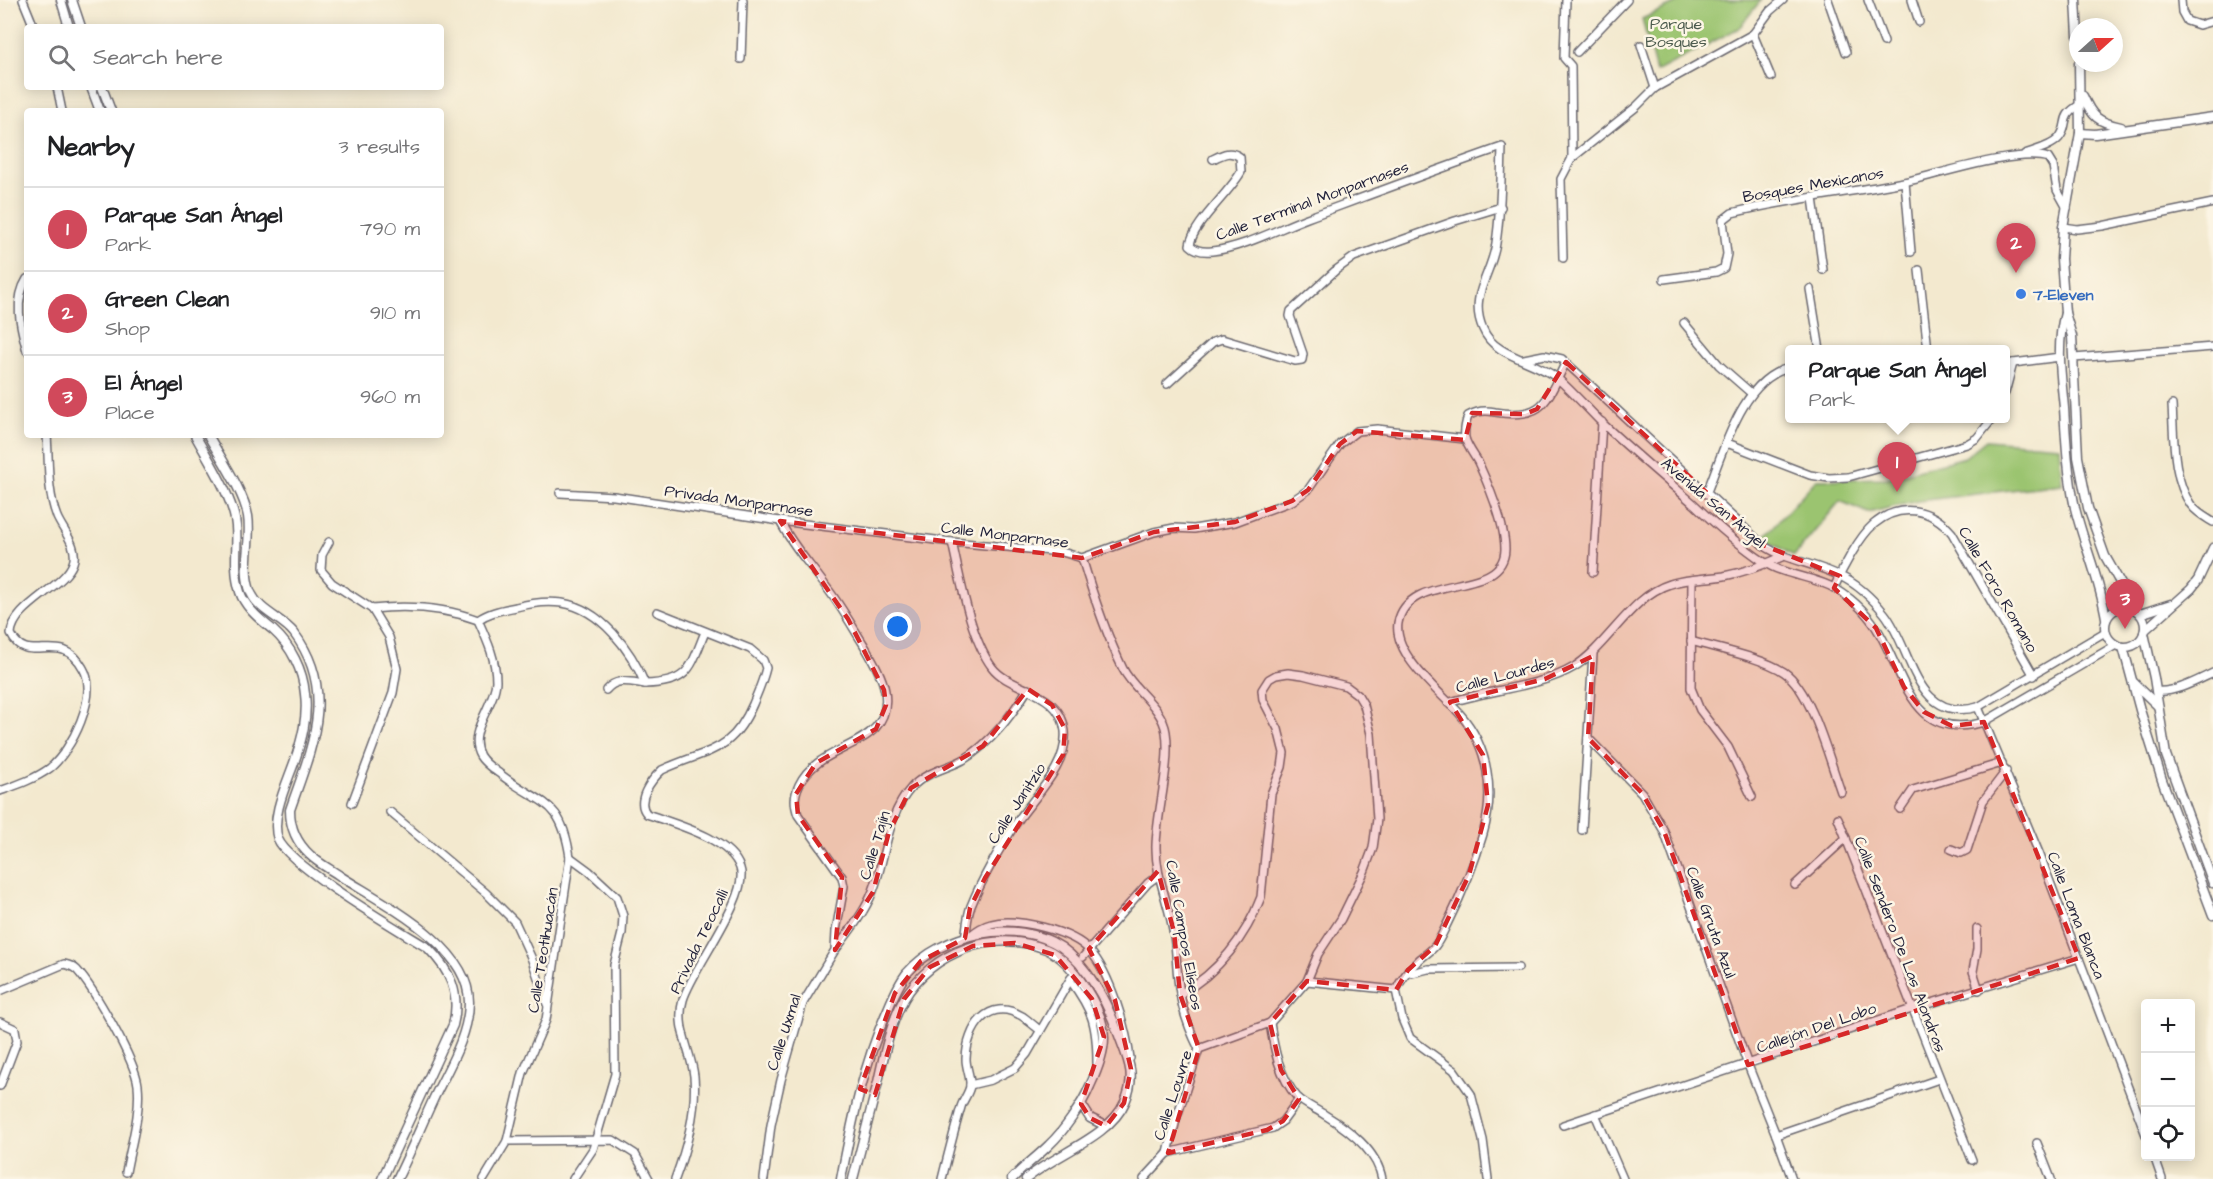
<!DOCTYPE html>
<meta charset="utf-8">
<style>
:root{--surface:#fff;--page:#f6f6f6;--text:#202124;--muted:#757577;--line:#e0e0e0;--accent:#d1495b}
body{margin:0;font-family:"Architects Daughter",sans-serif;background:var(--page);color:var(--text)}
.controls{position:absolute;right:18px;bottom:18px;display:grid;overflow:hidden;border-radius:6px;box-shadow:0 3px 15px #0003}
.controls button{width:54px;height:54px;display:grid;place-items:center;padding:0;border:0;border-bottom:2px solid var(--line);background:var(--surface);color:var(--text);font:30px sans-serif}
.compass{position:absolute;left:2069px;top:18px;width:54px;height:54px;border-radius:50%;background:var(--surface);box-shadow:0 3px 15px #0003;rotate:69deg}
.you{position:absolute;left:898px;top:627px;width:21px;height:21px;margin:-15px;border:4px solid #fff;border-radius:50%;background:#1a73e8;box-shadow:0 0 0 9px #1a73e833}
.badge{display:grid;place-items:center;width:39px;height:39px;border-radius:50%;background:var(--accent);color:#fff;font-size:20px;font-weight:700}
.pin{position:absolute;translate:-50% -50px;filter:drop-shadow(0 2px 3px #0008)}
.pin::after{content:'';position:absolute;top:32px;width:21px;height:18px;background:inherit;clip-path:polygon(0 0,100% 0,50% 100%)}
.popup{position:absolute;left:1785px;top:345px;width:225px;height:78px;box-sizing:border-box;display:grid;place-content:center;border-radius:6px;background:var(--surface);filter:drop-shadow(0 2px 4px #0005);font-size:20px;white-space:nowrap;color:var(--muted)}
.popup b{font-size:22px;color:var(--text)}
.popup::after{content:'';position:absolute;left:50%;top:100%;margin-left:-12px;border:12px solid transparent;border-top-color:var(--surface)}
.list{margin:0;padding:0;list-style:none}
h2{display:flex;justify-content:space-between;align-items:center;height:78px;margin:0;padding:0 24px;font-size:26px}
h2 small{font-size:20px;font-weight:400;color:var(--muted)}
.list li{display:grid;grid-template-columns:39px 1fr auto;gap:18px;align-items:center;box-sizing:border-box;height:84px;padding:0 24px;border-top:2px solid var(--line)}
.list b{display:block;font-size:22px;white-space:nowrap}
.list p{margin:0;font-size:20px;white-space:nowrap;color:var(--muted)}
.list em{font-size:20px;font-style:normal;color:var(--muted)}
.icon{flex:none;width:33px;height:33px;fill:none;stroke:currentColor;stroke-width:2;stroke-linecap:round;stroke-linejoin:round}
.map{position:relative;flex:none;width:2213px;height:1179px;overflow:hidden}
.search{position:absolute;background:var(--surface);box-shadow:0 3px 15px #0003;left:24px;top:24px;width:420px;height:66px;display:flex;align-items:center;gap:15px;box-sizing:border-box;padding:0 21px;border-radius:6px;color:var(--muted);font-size:22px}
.panel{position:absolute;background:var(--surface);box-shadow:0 3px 15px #0003;left:24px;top:108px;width:420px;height:330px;border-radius:6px}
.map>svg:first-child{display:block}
.green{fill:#9bc470;stroke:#5e7356;stroke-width:1.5}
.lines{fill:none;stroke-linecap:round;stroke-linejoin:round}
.minor-casing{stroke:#6b686f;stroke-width:10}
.tertiary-casing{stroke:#6b686f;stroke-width:11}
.minor{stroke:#fff;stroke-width:7}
.tertiary{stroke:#fff;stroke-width:8}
.marked{fill:#d62828;fill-opacity:0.2;stroke:#d62828;stroke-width:4.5;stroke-dasharray:12 8;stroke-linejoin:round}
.shop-dot{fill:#3f7fe0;stroke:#fcf5e5;stroke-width:2}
.labels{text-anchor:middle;stroke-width:5;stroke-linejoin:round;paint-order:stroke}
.park-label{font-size:16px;fill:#4c5b4e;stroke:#fcf5e5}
.street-label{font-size:16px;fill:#22223b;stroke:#fcf5e5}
.shop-label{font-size:16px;font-weight:bold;fill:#366cbe;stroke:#fcf5e5;text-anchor:start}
</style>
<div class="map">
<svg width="2213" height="1179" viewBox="0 0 2213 1179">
<rect width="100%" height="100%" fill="#fcf5e5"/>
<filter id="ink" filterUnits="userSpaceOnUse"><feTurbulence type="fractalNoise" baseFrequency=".0167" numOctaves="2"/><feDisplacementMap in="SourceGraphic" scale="12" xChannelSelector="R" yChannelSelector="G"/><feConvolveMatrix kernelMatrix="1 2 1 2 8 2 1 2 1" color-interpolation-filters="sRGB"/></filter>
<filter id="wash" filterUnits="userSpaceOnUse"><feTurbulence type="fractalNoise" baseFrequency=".008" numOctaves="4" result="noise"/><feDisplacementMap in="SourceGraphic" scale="24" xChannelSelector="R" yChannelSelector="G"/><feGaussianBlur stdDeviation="1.35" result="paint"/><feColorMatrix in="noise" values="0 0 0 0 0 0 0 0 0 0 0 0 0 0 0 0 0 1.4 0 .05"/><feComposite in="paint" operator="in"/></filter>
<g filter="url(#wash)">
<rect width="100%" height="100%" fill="#f3e9cf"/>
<g class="green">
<polygon points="1683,0 1761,0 1739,28 1656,72 1642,19"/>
<polygon points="1986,440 2059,446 2062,484 1918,501 1868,513 1840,501 1794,556 1763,538 1816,480 1887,478 1965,457"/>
</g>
</g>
<g filter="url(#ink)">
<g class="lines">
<defs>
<g id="minor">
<polyline points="23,0 34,27"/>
<polyline points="1828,0 1846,52"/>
<polyline points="1868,0 1884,42"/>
<polyline points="1912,0 1919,22"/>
<polyline points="2181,0 2182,12 2187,21 2199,25 2213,21"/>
<polyline points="1753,34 1771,77"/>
<polyline points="1641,45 1655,88"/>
<polyline points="1577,52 1627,0"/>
<polyline points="741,59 743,0"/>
<polyline points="57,87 62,111"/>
<path d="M 2025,154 C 2035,150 2051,147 2059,138 C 2071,123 2057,118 2081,104"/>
<polyline points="1572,158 1636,107 1655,88 1753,34 1770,11 1783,0"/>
<path d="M 1213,159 C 1223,154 1230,150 1240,157 L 1241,172 C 1230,192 1192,225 1190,245 C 1196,251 1204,252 1212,251 C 1242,248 1278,229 1307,218 C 1372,194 1436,170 1502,147 C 1501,180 1501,211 1496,243 C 1492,275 1468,295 1483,329 C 1494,357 1535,360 1557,378 C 1573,392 1587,408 1602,423 C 1632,451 1663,477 1694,504 C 1716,525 1739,545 1764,562 C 1785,576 1814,576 1836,589 C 1854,600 1870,616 1880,634 C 1906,680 1914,742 1984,722 L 2116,645"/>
<polyline points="1905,182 1911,252"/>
<polyline points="1813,198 1823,270"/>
<polyline points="2063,227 2077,229 2102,226 2213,203"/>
<polyline points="1563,258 1561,179 1572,158 1571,66 1564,58 1566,0"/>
<polyline points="1919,270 1928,350"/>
<path d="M 27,279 C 13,301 21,328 27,351"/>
<path d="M 1664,279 L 1716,272 L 1724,268 L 1727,254 L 1723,220 L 1732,213 C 1788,199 1847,193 1904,182 C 1937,175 2018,148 2048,158 L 2053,166 L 2057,190 L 2067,208"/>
<polyline points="1810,289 1820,350"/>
<polyline points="1684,323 1719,365 1751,393"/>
<polyline points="2074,358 2213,347"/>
<path d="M 1524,359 L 1544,355 L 1562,359 L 1763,545 C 1786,561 1815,563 1840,576 C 1857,584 1873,599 1885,614 C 1913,650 1915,724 1978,707 L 2105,632"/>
<polyline points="2005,364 2060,357"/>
<polyline points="1167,384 1213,342 1222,339 1295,361 1302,360 1303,354 1290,316 1291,311 1336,270 1354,257 1455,221 1501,207"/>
<polyline points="2005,393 2013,363"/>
<path d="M 2172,405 C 2174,436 2172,478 2191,505 C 2197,513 2205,517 2213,522"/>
<polyline points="1727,443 1810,475 1829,478 1848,477 1967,444 1977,438 1993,418"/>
<polyline points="560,493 614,496 780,521 952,542 1062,552 1082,558 1154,532 1174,528 1194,529 1235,522 1292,501 1308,490 1340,444 1357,431 1377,429 1465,439"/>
<path d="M 1706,494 C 1723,454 1741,379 1789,368"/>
<polyline points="329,542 322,555 321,570 332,583 372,609 389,637 397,669 393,693 352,803"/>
<path d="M 952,542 C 960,577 970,638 992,667 C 1011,692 1060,689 1065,731 C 1068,767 1035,795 1017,822 C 1001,845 981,881 971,906 C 967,916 967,928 965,938"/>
<path d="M 1082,558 C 1093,595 1106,634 1123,669 C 1134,691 1162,706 1166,732 C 1171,763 1157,812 1156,845 C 1155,874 1168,901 1173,930 C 1177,950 1176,972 1180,993 C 1183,1013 1190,1031 1199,1049"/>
<polyline points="1593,572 1602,422"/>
<polyline points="1692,580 1691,688 1700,710 1728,747 1752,797"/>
<path d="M 1834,588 C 1842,569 1859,537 1874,524 C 1900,502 1931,508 1952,533 L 2034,676"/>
<path d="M 372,609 C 408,605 443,607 478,620 C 489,612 502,610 516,607 C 531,603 547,601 562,603 C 601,609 631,650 645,684 C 689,683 690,669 705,632"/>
<path d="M 657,612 L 750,649 L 763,660 L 766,668 C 763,681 758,692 753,704 C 731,755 706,749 662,770 C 651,780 635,801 647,814 C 674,824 730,838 740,868 C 750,896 692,969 683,1000 C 675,1027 691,1050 694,1076 C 697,1111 687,1147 675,1179"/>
<path d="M 478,620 C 487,640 496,659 496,681 C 495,706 466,732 480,756 C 485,764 493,769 500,774 C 541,806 561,797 570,857 L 546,1020 L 523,1073 L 507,1141 L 484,1179"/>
<path d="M 1691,641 C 1717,649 1761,657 1784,672 C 1812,691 1829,759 1841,792"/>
<path d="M 606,690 C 617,677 630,682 645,684"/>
<path d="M 2156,691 C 2175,693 2196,681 2213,673"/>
<path d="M 1448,703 C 1487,690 1541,687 1574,667 C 1609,645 1631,596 1670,584 C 1687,578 1706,579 1724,576 C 1745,572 1764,565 1784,556"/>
<polyline points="1978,707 2039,853 2146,1135"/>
<polyline points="1588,738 1642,793 1664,831 1748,1065 1776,1135 1939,1079"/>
<path d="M 0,791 C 17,785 35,779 50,768 C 72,750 99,695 83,668 C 61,628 27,668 11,634 C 12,606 65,587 73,563 C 79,547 63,531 57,517 C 47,491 49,462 47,435"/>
<polyline points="1900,809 1913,790 2002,763"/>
<polyline points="390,812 486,893 515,922 531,957 547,1004"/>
<polyline points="1838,818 1972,1160"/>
<polyline points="1582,830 1593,654"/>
<polyline points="1951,849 1961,853 1967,850 1983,801 2006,771"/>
<polyline points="570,857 589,871 617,897 623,916 622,933 614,965 615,1074 593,1149 573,1179"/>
<polyline points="1795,885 1846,838"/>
<polyline points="1977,929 1977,949 1973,971 1979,990"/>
<path d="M 971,935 C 977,930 983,926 991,924 C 1016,917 1073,931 1090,951 C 1110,973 1126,1028 1130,1058"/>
<path d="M 836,949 C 849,932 865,912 873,891 C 886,858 886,816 911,788 C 925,772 946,769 963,760 C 991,743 1011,716 1028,689"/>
<polyline points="1083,957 1148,883 1159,875"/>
<polyline points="1408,970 1412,973 1428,969 1518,968"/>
<path d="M 1070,980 C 1093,1011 1097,1025 1097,1063"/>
<polyline points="1307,981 1396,990"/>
<path d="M 0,991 L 64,964 C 69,965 73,966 77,970 C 94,989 135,1060 138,1085 C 141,1113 131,1144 126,1172"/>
<polyline points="0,1022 15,1029 17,1041 0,1086"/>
<path d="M 1270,1023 C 1274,1049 1279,1076 1297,1097 C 1304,1104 1316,1109 1325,1115 C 1348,1129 1377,1150 1382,1179"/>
<polyline points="970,1085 991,1080 1015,1068 1027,1054 1071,978"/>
<polyline points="1595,1114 1623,1179"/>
<polyline points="1563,1125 1912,1009 2079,958"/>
<polyline points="1776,1135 1792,1179"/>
<polyline points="507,1141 613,1140 635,1154 649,1179"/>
<polyline points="2037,1143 2051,1179"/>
<polyline points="1168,1153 1273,1128 1283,1121 1299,1099"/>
<polyline points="2154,1156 2162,1179"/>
<path d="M 764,1179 L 771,1125 L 781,1080 L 803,1003 L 835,950 L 836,931 L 844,886 L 842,877 L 798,815 C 794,804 794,796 799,785 C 820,740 894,750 885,691 C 882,675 872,659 864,645 C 852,626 841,606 827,588 C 811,565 792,546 780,521"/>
<path d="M 942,1179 C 948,1155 954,1131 961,1107 C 963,1100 969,1093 970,1086 C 971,1078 966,1068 966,1059 C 967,1028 988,996 1022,1016 C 1028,1020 1034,1026 1040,1030"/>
<path d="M 1144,1179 L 1168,1153 L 1176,1120 L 1199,1049 L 1270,1023 L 1307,981 L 1318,954 L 1341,919 L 1364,872 L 1373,848 L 1377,819 L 1371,734 L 1364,705 L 1358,695 L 1346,686 L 1303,675 L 1288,673 L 1276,675 L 1269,679 L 1262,690 L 1263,700 L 1278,729 L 1284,753 L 1282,767 L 1271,794 L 1261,897 C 1246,937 1218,973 1180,994"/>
<path d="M 1488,1179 L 1483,1140 L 1471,1094 L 1454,1070 L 1410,1038 L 1402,1019 L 1396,990 C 1402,978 1408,970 1418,961 C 1423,956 1430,952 1435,946 C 1440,940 1444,930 1448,922 C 1462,894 1474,865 1483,834 C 1495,793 1489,747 1460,714 C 1441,693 1393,655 1398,623 C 1408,569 1504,600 1505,549 C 1505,523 1489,486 1478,462 C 1474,455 1467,446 1465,438 C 1464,432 1466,422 1468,416 C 1476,411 1486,410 1495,412 C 1545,420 1546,401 1566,362"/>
</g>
<g id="tertiary">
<polyline points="61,0 69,27"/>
<polyline points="72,0 81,27"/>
<polyline points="2076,0 2078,36"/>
<polyline points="2079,63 2080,133 2063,227 2061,259 2065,313 2072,336 2078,457 2088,508 2105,556 2135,609"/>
<polyline points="91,87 100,111"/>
<polyline points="102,87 111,111"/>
<path d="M 2083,96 C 2092,117 2098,122 2121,127"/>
<polyline points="2080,133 2095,134 2213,117"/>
<path d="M 2065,313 C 2056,344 2061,376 2064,408 C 2066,442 2068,475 2075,508 C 2084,545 2100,580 2106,618"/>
<path d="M 195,435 C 208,459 234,499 236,526 C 238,550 232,574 242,597 C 249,611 262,621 273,630 C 291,646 303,670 305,694 C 308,717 302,739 295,760 C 288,781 270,817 278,839 C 289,866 399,930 428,948 C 450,970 461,994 453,1025 L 382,1179"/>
<path d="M 208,435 C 220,457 244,492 248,516 C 252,541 241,569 251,593 C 260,612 282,618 294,633 C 338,692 311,749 290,810 C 290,827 297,843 310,855 C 318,863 330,869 340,876 C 382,903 469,945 469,1002 C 469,1036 447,1070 433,1100 C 421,1126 410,1153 397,1179"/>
<circle cx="2125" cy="627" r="20"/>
<polyline points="2140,614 2171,604"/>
<polyline points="2145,630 2191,589 2198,580 2213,548"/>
<polyline points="2144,633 2154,678 2166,755 2213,883"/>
<polyline points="2123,647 2140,710 2162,780 2213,915"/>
<polyline points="2133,682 2158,706"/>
<polyline points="1081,1104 1090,1118 1106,1126"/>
<path d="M 841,1179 C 852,1121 864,1063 888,1009 C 893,997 899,983 907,973 C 942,933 1015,917 1061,947 C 1088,966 1107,1002 1118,1033 C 1128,1060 1137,1074 1125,1102 C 1110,1137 1055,1154 1026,1179"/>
<path d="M 853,1179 C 861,1147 870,1114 878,1082 C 884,1055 890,1024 904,999 C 931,952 994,928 1046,949 C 1072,960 1104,1009 1104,1038 C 1104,1054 1097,1071 1090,1086 C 1082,1105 1064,1131 1049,1145 C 1037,1157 1023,1167 1012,1179"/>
</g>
</defs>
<use href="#minor" class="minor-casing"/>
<use href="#tertiary" class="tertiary-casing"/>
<use href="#minor" class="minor"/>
<use href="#tertiary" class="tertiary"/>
</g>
</g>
<path class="marked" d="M 1566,362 L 1763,545 L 1840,576 L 1834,588 L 1876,628 L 1904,687 L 1924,712 L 1952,726 L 1984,722 L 2079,958 L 1748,1065 L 1664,831 L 1642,793 L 1588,738 L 1593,656 L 1545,679 L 1450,702 L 1483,755 L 1488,805 L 1469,875 L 1435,946 L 1408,970 L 1396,990 L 1307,981 L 1270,1023 L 1281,1070 L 1299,1099 L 1283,1121 L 1267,1130 L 1168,1153 L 1199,1049 L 1180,994 L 1174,932 L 1158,871 L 1089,949 L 1115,1000 L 1131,1069 L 1124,1103 L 1106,1126 L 1090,1118 L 1081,1104 L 1104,1037 L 1092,999 L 1055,955 L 1015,943 L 973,946 L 930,967 L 904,999 L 875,1095 L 860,1089 L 895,993 L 921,961 L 965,938 L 970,908 L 985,878 L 1063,755 L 1065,729 L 1052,705 L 1028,689 L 983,746 L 911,788 L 889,832 L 873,892 L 835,950 L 842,877 L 798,815 L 796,794 L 816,763 L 876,729 L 886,705 L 884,690 L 848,619 L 780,521 L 1082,558 L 1154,532 L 1235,522 L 1292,501 L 1308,490 L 1340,444 L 1357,431 L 1465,440 L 1472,413 L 1525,414 L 1537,409 Z"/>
<circle class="shop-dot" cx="2021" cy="294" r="6"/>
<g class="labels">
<g class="park-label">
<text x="1676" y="29">Parque<tspan x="1676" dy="18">Bosques</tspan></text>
</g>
<g class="street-label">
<text transform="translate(1813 184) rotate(-10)" y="6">Bosques Mexicanos</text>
<text transform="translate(1312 200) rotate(-20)" y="6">Calle Terminal Monparnases</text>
<text transform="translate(739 500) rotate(8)" y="6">Privada Monparnase</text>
<text transform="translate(1714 502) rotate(40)" y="6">Avenida San Ángel</text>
<text transform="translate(1005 534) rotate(7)" y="6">Calle Monparnase</text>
<text transform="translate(1999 589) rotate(60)" y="6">Calle Foro Romano</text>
<text transform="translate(1505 674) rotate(-15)" y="6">Calle Lourdes</text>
<text transform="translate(1016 803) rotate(-57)" y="6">Calle Janitzio</text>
<text transform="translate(874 845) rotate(-73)" y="6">Calle Tajín</text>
<text transform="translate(2077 915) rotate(69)" y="6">Calle Loma Blanca</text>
<text transform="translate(1712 922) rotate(70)" y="6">Calle Gruta Azul</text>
<text transform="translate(1185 935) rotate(80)" y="6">Calle Campos Elíseos</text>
<text transform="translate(698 941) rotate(-64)" y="6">Privada Teocalli</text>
<text transform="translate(1901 944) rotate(69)" y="6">Calle Sendero De Las Alondras</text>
<text transform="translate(542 950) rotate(-81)" y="6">Calle Teotihuacán</text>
<text transform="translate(1816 1027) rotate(-19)" y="6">Callejón Del Lobo</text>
<text transform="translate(783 1032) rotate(-72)" y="6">Calle Uxmal</text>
<text transform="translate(1172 1095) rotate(-72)" y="6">Calle Louvre</text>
</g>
<g class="shop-label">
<text x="2033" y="300">7-Eleven</text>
</g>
</g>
</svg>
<div class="controls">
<button>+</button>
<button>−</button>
<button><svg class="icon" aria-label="locate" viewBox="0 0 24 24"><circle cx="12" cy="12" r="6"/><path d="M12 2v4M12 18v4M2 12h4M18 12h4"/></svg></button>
</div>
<svg class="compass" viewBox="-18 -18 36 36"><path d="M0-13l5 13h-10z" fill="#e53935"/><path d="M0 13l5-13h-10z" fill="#757577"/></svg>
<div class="you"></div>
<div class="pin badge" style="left:1897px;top:492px">1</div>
<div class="popup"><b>Parque San Ángel</b>Park</div>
<div class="pin badge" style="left:2016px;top:273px">2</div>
<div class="pin badge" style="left:2125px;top:629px">3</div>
<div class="search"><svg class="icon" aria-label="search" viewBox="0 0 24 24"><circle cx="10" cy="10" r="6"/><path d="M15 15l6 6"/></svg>Search here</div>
<section class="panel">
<h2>Nearby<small>3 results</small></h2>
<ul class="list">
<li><span class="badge">1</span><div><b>Parque San Ángel</b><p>Park</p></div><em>790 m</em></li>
<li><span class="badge">2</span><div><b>Green Clean</b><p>Shop</p></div><em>910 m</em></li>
<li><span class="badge">3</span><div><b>El Ángel</b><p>Place</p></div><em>960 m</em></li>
</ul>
</section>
</div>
